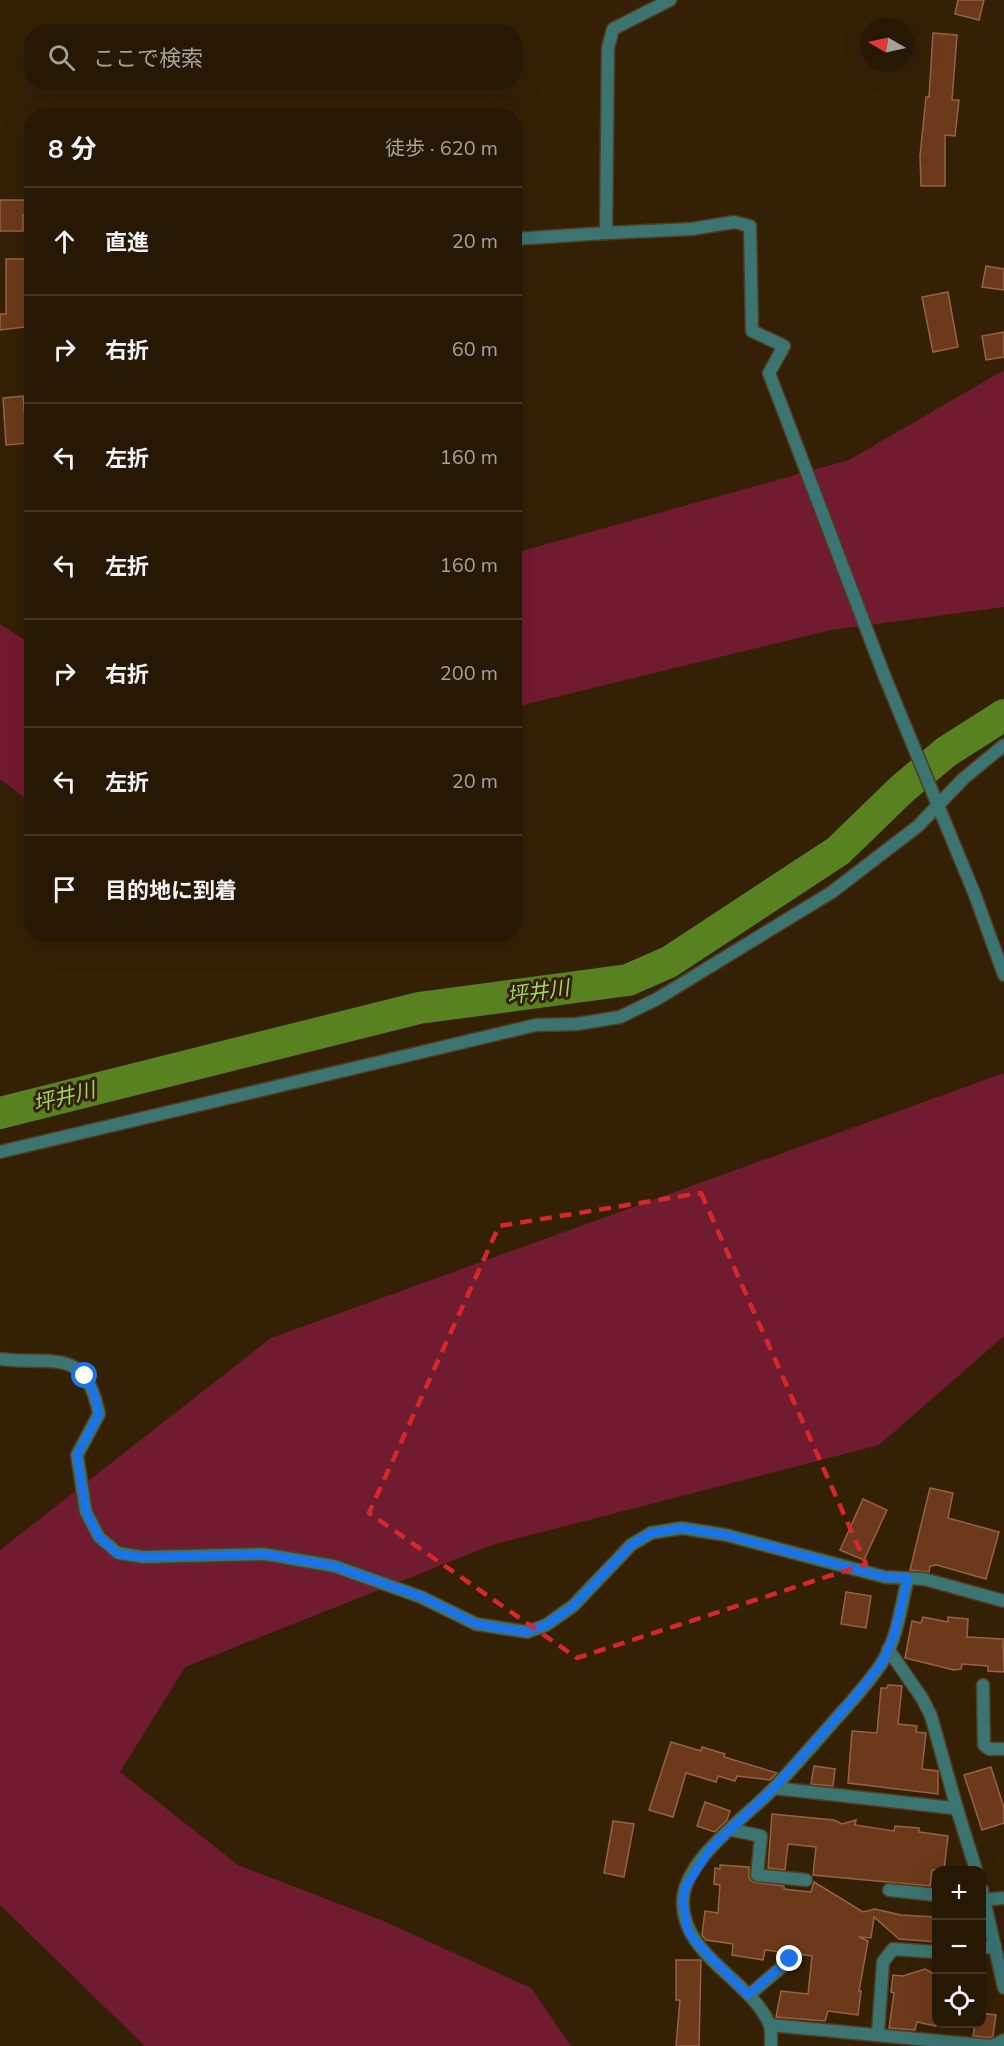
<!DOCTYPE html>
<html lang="ja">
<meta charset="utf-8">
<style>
:root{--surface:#271804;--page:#2f210e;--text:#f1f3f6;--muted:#a4a09a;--line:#433726}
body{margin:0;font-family:"Nunito Sans","Noto Sans JP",sans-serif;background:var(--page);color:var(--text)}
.controls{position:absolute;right:18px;bottom:18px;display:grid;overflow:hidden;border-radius:12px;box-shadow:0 6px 24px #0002}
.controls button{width:54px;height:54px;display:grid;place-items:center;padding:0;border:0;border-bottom:2px solid var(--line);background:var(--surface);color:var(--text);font:30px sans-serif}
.compass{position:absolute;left:860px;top:18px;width:54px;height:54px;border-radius:50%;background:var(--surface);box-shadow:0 6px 24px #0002;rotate:279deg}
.stop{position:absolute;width:18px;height:18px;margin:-14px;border:4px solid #1a73e8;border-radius:50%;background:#fff}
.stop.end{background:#1a73e8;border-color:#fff;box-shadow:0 2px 6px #0008}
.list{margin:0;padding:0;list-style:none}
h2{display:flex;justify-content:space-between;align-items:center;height:78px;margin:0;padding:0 24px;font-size:26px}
h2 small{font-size:20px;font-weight:400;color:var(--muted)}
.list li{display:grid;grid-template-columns:39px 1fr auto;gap:18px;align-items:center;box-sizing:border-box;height:108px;padding:0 24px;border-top:2px solid var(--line)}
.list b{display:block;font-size:22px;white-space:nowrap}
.list em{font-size:20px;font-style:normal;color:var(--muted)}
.icon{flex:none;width:33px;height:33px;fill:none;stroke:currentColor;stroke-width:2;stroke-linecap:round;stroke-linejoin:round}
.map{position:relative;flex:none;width:1004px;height:2046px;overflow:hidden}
.search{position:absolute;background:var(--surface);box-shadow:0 6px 24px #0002;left:24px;top:24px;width:498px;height:66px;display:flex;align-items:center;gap:15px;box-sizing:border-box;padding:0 21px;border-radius:24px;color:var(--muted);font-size:22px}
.panel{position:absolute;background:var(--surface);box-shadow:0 6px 24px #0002;left:24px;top:108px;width:498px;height:834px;border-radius:24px}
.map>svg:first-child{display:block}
.green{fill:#711b31}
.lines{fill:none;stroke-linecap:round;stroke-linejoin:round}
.river{stroke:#58821f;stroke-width:32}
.building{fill:#6c3a1a;stroke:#986242;stroke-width:1.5}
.minor-casing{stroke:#513c22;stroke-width:15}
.minor{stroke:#3b7471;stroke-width:12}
.route{stroke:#1a73e8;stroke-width:8}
.marked{fill:none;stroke:#d62828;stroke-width:4.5;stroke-dasharray:12 8;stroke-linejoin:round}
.labels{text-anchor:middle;stroke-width:6;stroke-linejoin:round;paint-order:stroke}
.water-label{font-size:21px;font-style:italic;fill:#9ed75d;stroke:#342005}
</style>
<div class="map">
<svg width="1004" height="2046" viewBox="0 0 1004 2046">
<rect width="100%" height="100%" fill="#342005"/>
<g class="green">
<polygon points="1004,370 1004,607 831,630 515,707 515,553 849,460"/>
<polygon points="0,624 31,644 31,802 0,779"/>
<polygon points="1004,1073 1004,1336 879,1445 492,1545 185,1667 120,1772 238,1865 381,1920 531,1988 571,2046 145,2046 0,1905 0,1550 271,1338"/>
</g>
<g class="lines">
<polyline class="river" points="0,1113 419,1008 628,980 669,962 838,851 902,789 946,752 1004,715"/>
</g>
<g class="building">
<polygon points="958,0 984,0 979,20 955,14"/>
<polygon points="933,33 957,35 952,100 959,100 955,136 945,135 945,186 921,186 920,156 926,97 929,97"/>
<polygon points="0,200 32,200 32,215 23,215 23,231 0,231"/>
<polygon points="6,259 32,259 32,326 0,330 0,314 6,314"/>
<polygon points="986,266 1004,269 1004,290 982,287"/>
<polygon points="948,292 958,347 933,352 922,297"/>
<polygon points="1004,332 1004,357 986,360 982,336"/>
<polygon points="23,396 27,443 6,445 3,398"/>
<polygon points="930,1488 953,1493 948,1518 999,1532 986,1579 937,1565 930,1566 929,1572 910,1570"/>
<polygon points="863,1499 887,1510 864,1560 840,1550"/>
<polygon points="846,1592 871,1596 866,1628 841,1624"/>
<polygon points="923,1617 948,1622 948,1617 968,1619 967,1637 1003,1639 1004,1672 988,1671 988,1666 962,1664 961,1669 954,1670 905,1658 912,1621 921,1623"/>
<polygon points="888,1685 902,1686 898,1724 917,1726 916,1732 926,1733 922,1769 938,1771 938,1794 848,1783 852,1731 877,1733 881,1688 887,1688"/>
<polygon points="671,1742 701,1751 702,1747 725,1754 724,1757 777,1773 770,1780 737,1776 735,1781 718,1776 716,1782 686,1773 673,1817 649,1810"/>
<polygon points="814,1766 835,1769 833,1786 811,1784"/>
<polygon points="991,1767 1004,1808 1004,1823 982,1830 964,1775"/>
<polygon points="705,1802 730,1811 727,1820 715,1832 697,1826"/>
<polygon points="772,1814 834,1820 842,1824 856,1820 855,1825 894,1831 895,1826 919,1828 919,1832 948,1836 944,1870 932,1870 930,1886 813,1875 816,1847 788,1844 785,1870 768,1868"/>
<polygon points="613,1821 634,1824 624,1877 604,1873"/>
<polygon points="720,1865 749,1867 749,1878 753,1882 784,1886 784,1889 811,1892 814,1882 863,1912 875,1909 901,1915 936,1917 936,1942 899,1939 874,1917 871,1938 859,1937 868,1941 859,1991 861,1991 858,2015 828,2011 825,2021 776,2017 781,1991 808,1994 812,1956 765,1950 763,1960 732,1955 733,1944 706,1940 702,1935 705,1911 718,1913 720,1885 714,1884 715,1868 720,1869"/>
<polygon points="676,1960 701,1960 699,2046 676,2046 680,2000 676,2000"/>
<polygon points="925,1969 936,1975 936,2026 917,2022 915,2030 889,2028 894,1993 891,1992 893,1975 903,1976"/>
<polygon points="981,2013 996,2015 993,2036 990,2038 973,2036 975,2024 981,2024"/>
</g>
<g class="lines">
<defs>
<g id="minor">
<polyline points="606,233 692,229 734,222 750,226 752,331 784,346 769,373 884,675 975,895 1004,975"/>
<polyline points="514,239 606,233 608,48 613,29 670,0"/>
<polyline points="0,1152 536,1025 577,1024 620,1017 657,999 832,892 918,826 963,779 1004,745"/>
<path d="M 0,1359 C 54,1366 85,1345 99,1414 L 77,1455 L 86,1512 L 99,1537 L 118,1553 L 143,1557 L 264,1554 L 334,1566 L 421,1597 L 476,1624 L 527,1632 L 546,1625 L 573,1606 L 631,1545 L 651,1533 L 682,1528 L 726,1535 L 885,1577 L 924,1579 L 1004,1601"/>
<polyline points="888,1649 922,1698 931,1716 958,1812"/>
<polyline points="983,1685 984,1745 989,1749 1004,1749"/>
<polyline points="774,1788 953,1808 958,1812 976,1870"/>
<polyline points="732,1830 761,1836 757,1875 806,1880"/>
<polyline points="889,1890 936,1895"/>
<polyline points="982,1890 1004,1988"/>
<polyline points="982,1900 1004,1898"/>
<polyline points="982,1948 995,1946"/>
<polyline points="749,1995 790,1960"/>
<polyline points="770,2025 992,2046 1004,2040"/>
<polyline points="878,2033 883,1962 893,1949 936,1952"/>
<path d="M 771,2046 C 771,2039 772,2029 769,2023 C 748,1978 681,1955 683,1900 C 685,1859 746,1817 773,1789 C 794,1767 814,1744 834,1721 C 851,1702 870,1682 883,1661 C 898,1636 901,1605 908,1578"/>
</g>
</defs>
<use href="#minor" class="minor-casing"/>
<use href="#minor" class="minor"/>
</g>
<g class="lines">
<polyline class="route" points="85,1376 94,1392 99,1414 77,1455 86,1512 99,1537 118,1554 143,1557 264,1554 334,1566 422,1597 476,1624 526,1632 546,1625 573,1606 631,1545 651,1533 682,1528 726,1535 885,1577 908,1578 894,1635 883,1661 854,1698 774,1788 711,1848 685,1888 683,1901 687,1929 694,1940 748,1995 790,1959"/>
</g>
<path class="marked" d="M 701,1193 L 866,1564 L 577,1658 L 369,1513 L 499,1226 Z"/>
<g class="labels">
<g class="water-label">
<text transform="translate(538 992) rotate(-8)" y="7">坪井川</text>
<text transform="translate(64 1097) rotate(-14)" y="7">坪井川</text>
</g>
</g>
</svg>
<div class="controls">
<button>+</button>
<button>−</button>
<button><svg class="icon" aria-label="locate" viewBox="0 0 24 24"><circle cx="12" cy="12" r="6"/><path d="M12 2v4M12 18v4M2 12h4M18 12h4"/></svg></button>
</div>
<svg class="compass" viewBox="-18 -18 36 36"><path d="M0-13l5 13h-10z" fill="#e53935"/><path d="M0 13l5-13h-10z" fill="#a4a09a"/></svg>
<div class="stop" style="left:85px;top:1376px"></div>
<div class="stop end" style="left:790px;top:1959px"></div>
<div class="search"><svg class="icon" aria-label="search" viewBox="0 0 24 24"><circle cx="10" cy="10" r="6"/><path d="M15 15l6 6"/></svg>ここで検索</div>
<section class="panel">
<h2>8 分<small>徒歩 · 620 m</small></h2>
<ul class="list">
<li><svg class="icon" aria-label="ahead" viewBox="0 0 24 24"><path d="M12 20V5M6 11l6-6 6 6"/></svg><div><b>直進</b></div><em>20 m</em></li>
<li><svg class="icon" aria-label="right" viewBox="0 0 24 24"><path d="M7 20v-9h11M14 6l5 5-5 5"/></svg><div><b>右折</b></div><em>60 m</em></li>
<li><svg class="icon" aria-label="left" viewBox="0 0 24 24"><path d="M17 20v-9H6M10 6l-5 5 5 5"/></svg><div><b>左折</b></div><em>160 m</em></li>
<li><svg class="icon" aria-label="left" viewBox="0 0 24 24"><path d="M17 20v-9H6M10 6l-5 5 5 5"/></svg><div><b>左折</b></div><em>160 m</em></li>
<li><svg class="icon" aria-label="right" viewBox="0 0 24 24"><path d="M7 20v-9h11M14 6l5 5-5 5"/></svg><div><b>右折</b></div><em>200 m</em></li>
<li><svg class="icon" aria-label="left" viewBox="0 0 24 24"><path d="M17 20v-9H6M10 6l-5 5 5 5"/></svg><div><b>左折</b></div><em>20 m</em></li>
<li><svg class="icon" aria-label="arrive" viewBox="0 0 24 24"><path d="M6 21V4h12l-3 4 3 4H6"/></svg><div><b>目的地に到着</b></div></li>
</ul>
</section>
</div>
